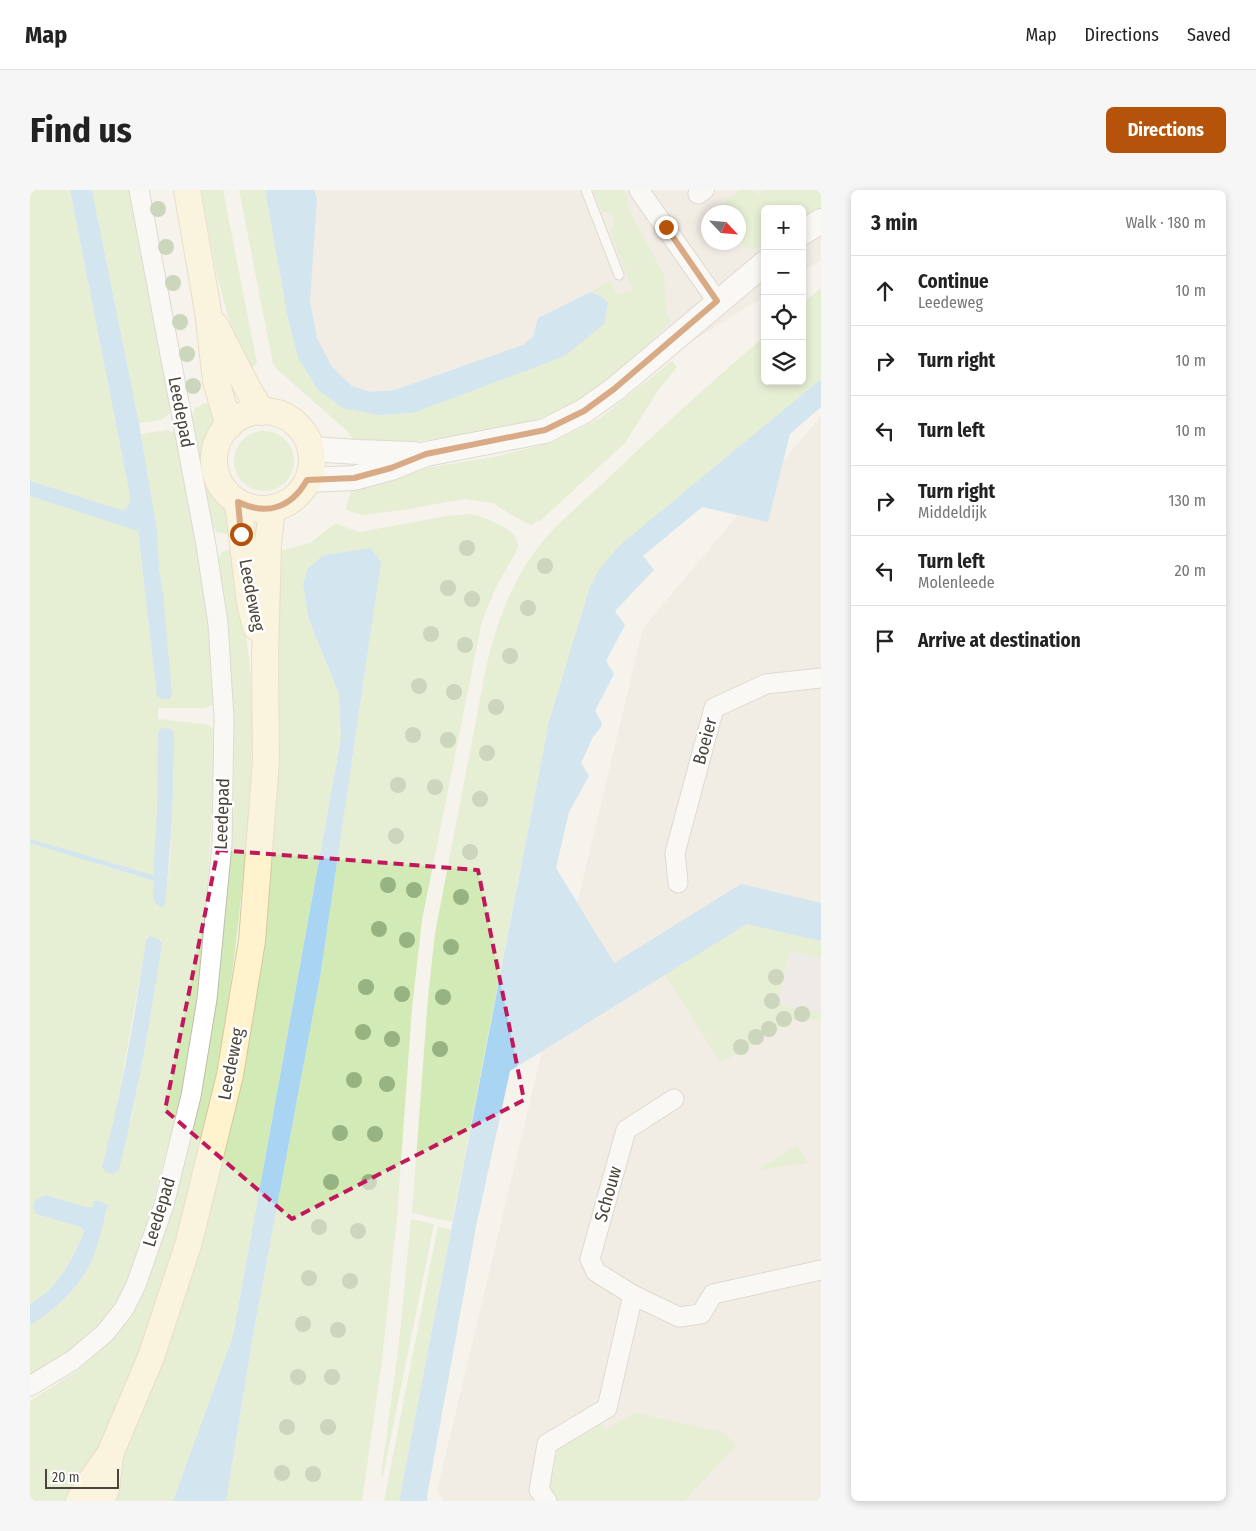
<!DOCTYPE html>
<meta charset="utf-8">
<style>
:root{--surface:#fff;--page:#f6f6f6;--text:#222;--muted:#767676;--line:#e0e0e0;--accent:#b45309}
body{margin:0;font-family:"Fira Sans Condensed",sans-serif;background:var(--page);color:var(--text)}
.controls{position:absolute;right:15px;top:15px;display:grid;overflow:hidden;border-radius:8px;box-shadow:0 2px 8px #0003}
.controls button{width:45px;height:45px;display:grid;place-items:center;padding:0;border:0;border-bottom:1px solid var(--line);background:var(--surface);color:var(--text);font:25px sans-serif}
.compass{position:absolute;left:671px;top:15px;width:45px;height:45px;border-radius:50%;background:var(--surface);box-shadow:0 2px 8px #0003;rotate:116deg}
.scale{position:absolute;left:15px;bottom:12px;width:74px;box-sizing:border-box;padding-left:5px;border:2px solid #4b4439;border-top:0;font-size:14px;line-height:18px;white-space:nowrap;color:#4b4439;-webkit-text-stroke:4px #fff;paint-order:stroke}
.stop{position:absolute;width:15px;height:15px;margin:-11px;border:4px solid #b45309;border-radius:50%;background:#fff}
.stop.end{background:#b45309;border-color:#fff;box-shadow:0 1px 5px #0008}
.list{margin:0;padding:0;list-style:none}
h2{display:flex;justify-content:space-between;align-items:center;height:65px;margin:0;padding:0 20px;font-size:21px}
h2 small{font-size:16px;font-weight:400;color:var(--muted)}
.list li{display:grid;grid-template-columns:32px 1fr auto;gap:15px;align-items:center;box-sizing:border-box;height:70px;padding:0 20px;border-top:1px solid var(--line)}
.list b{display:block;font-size:19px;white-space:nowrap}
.list p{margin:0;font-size:16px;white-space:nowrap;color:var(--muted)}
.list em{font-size:16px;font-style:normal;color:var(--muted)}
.icon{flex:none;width:28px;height:28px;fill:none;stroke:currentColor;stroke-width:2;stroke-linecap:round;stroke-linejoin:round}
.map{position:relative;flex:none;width:791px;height:1311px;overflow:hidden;border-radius:8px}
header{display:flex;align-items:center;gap:30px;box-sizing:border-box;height:70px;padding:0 25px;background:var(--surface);border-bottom:1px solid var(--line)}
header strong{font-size:24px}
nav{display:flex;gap:28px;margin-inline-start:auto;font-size:18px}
.intro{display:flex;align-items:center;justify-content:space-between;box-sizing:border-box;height:120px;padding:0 30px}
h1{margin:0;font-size:35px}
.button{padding:12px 22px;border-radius:8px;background:var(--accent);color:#fff;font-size:18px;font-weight:700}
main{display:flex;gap:30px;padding:0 30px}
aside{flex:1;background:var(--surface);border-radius:8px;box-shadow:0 2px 8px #0003}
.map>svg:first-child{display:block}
.residential{fill:#eae5da;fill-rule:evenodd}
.green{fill:#d2eab5;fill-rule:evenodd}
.parking{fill:#e5e3e0}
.water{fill:#a9d4f2}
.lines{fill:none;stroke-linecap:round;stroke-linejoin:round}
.service-casing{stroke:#c2bbae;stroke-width:11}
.minor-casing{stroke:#c2bbae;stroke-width:21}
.tertiary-casing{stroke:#c2bbae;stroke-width:26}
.secondary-casing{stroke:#d6c79b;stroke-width:28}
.service{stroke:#fff;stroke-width:9}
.minor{stroke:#fff;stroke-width:19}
.tertiary{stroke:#fff;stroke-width:24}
.secondary{stroke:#fff3cd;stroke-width:26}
.tree{fill:#97b381}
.route{stroke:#b45309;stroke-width:6}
.marked{fill:none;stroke:#c2185b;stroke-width:4;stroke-dasharray:10 6;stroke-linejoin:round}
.labels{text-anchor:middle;stroke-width:5;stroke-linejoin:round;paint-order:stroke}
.street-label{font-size:18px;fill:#4b4439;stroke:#fff}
</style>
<header>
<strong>Map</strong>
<nav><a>Map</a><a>Directions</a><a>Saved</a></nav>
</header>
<div class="intro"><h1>Find us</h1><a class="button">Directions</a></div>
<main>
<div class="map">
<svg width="791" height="1311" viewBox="0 0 791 1311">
<rect width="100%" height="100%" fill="#f6f3ec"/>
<g class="residential">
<path d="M 251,0 L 791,0 L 791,70 L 772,82 L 772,19 L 735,19 L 735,106 L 562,214 L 286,207 ZM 678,22 L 708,22 L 708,52 L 678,52 Z"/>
<polygon points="791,226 791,1311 414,1311 407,1301 613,438"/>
</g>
<g class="green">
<path d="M 0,0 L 40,0 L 100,306 L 100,313 L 94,321 L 108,341 L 127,506 L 133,405 L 129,378 L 127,340 L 111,244 L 137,240 L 145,243 L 146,246 C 163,336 181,422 184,514 L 175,518 L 128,518 L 128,529 L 174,534 L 180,536 L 185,542 C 181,657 175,772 155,885 C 149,916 140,947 132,977 C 120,1025 110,1074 83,1116 C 64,1147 31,1168 0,1186 L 0,1135 C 25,1121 52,1095 63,1068 C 70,1051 73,1033 78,1016 L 70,1011 L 60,1017 L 56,1017 L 16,1005 L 6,1024 L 51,1037 L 54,1042 C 44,1063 33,1087 16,1103 C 11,1107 5,1110 0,1114 ZM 128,543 L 144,578 L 140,673 L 134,715 L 124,691 L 67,674 L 68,669 L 123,686 L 127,622 ZM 117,747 L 131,750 L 132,753 L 124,805 L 101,931 L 72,977 L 85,928 Z"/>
<path d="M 62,0 L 100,0 L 141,216 C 140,232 123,231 109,233 Z"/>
<polygon points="171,0 193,0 227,173 219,181 199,130 187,86"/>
<polygon points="209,0 235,0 258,129 268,168 349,225 383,223 535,166 572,107 561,102 581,91 587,106 603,101 580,41 585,32 582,25 571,20 563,0 594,0 600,22 634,85 636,123 641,131 588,183 544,215 500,232 437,245 364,254 325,255 322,247 316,240 249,181 243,174"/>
<polygon points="711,0 723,0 727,5 734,0 791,0 791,18 772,30 772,19 735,19 735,53 722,60 709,52 708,22 687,22 691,14"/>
<path d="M 791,98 L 791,189 L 639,315 L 559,399 L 519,531 L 422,1032 L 382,1023 L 398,807 L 405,743 L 456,478 C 465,439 477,404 499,370 C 518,340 547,318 572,294 C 625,243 679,194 735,146 L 735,191 L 772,191 L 772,114 Z"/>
<polygon points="642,171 647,177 627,202 595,253 511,330 501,335 490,330 463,313 434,309 373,320 331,325 316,320 322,297 401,277 464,267 520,253 569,229"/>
<polygon points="183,210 185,235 176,264 177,284 183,300 198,321 201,345 187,342 182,335 162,226 165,218"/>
<circle cx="234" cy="271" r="30"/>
<path d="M 441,324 C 457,329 490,338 488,358 L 466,397 L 452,431 L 392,730 L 382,818 L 367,1027 L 352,1171 L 332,1311 L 196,1311 L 224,1140 L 291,782 L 351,372 L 341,358 L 279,430 L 309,504 L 311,547 L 203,1146 L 143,1311 L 78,1311 L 199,930 L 246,362 L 280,353 L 302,336 L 307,334 L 329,342 L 417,326 Z"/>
<path d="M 201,359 C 209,403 218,446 221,491 C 225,559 219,629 212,697 C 194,887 152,1081 70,1254 C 61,1274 50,1292 40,1311 L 0,1311 L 0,1211 L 48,1180 L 70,1161 L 113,1095 L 108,1112 C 130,1070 141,1019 153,973 C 164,930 174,887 181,844 C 186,814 189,784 192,754 C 207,628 210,500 188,375 L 189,367 L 192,362 Z"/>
<polygon points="717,734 791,751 791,768 760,761 748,814 791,824 791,830 761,830 691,873 635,785"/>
<polygon points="767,955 778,973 727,980"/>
<polygon points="381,1029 404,1034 353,1286 351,1286 369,1153"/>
<polygon points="408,1036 421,1040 369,1311 354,1311"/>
<polygon points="604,1223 694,1243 706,1255 654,1311 551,1311 547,1310 546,1311 529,1311 520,1297 528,1258 569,1232 576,1240"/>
</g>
<polygon class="parking" points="760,761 791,768 791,824 748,814"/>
<g class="water">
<polygon points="40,0 62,0 109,233 127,340 129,378 133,404 142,505 140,509 132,509 127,506 108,341 0,306 0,291 94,321 100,313 100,306"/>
<polygon points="235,0 284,0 287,8 280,111 287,148 302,177 322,196 340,202 365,200 493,155 503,147 508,128 561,102 572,107 578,113 574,134 535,166 383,223 349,225 313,218 288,200 268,168 258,129"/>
<polygon points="791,189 791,217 760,244 738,332 672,317 613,366 624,380 585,421 595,435 576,471 584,484 565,521 572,533 571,537 563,547 551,573 559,586 539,622 526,678 584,773 711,694 791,713 791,751 717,734 480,881 446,1037 397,1306 397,1311 369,1311 519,531 559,399 570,378 590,355"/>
<polygon points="341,358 351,372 291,782 224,1140 196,1311 143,1311 203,1146 311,548 309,504 279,430 273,394 278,378 294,365"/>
<path d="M 132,538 L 141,539 L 144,543 C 144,600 141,657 135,715 L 132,717 L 128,716 L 123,709 L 124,691 L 0,653 L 0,649 L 123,685 L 127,622 L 128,543 Z"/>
<path d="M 120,746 L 129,749 L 132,753 C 121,829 107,905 89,980 L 83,984 L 76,982 L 72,977 C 92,902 105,826 116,750 Z"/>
<path d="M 16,1005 L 56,1017 L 62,1017 L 64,1011 L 70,1011 L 78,1015 C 73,1033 70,1051 63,1068 C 52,1095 25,1121 0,1135 L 0,1114 C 5,1110 11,1107 16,1103 C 33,1087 45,1063 54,1042 L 51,1037 L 6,1024 L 3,1017 L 6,1009 Z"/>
</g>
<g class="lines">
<defs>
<polyline id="service" points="556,0 589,85"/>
<g id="minor">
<polyline points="609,0 687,111"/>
<polyline points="668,4 674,0"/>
<polyline points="648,693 645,663 684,518 736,494 791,488"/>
<polyline points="603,1105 649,1127 671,1124 683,1104 791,1080"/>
<polyline points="0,1196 43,1170 75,1143 94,1119 106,1095 134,1015 161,906 177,809 192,654 194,528 188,434 176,355 109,0"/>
<polyline points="517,1311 509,1300 517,1254 577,1218 603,1105 566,1082 560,1069 596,940 644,909"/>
</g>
<g id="tertiary">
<polyline points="772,43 791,31"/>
<polyline points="280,259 328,262 384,264"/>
<polyline points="277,290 324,288 361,278 396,264 515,241 554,221 585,199 735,73"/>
</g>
<g id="secondary">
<polyline points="157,0 178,121 186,191 199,236"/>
<polyline points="185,135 218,199 232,222"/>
<circle cx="233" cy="270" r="49"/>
<polyline points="208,312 220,413 226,437"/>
<polyline points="49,1311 60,1292 80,1264 121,1167 159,1052 200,885 222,751 236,571 235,468 238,355 242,318"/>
<polyline points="72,1311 76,1299 80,1267"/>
</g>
</defs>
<use href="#service" class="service-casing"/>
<use href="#minor" class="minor-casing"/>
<use href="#tertiary" class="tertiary-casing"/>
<use href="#secondary" class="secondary-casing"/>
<use href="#service" class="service"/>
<use href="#minor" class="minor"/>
<use href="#tertiary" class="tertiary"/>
<use href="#secondary" class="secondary"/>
</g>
<g class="tree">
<circle cx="128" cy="19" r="8"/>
<circle cx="136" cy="57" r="8"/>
<circle cx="143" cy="93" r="8"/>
<circle cx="150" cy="132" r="8"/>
<circle cx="157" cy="164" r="8"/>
<circle cx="163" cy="196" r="8"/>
<circle cx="437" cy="358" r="8"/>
<circle cx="515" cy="376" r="8"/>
<circle cx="418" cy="398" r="8"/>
<circle cx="442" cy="409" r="8"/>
<circle cx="498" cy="418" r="8"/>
<circle cx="401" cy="444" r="8"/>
<circle cx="435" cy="455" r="8"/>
<circle cx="480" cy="466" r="8"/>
<circle cx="389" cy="496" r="8"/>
<circle cx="424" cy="502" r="8"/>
<circle cx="466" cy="517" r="8"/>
<circle cx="383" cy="545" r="8"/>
<circle cx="418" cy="550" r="8"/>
<circle cx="457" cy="563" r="8"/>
<circle cx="368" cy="595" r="8"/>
<circle cx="405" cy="597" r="8"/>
<circle cx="450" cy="609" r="8"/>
<circle cx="366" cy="646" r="8"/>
<circle cx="440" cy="662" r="8"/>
<circle cx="358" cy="695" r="8"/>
<circle cx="384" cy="700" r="8"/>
<circle cx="431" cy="707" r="8"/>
<circle cx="349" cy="739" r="8"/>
<circle cx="377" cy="750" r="8"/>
<circle cx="421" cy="757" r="8"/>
<circle cx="746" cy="787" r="8"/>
<circle cx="336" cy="797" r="8"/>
<circle cx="372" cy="804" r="8"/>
<circle cx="413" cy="807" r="8"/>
<circle cx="742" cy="811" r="8"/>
<circle cx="772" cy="824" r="8"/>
<circle cx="754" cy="829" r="8"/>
<circle cx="739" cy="839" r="8"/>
<circle cx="333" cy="842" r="8"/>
<circle cx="726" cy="847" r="8"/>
<circle cx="362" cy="849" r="8"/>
<circle cx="711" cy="857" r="8"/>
<circle cx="410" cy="859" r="8"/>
<circle cx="324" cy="890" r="8"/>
<circle cx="357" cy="894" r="8"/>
<circle cx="310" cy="943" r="8"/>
<circle cx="345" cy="944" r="8"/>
<circle cx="301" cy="992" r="8"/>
<circle cx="339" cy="992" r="8"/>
<circle cx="289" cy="1037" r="8"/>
<circle cx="328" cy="1041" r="8"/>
<circle cx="279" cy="1088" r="8"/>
<circle cx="320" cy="1091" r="8"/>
<circle cx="273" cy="1134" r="8"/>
<circle cx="308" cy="1140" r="8"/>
<circle cx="268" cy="1187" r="8"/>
<circle cx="302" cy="1187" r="8"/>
<circle cx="257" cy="1237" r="8"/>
<circle cx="298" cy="1237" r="8"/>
<circle cx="252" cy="1283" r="8"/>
<circle cx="283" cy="1284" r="8"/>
</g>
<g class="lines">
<path class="route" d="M 211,344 L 208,312 C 237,326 261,318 277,290 L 324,288 L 361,278 L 396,264 L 515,240 L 554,221 L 584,199 L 687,111 L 636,37"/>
</g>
<path d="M0 0H791V1311H0ZM 188,660 L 448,680 L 494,910 L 262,1029 L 135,920 Z" fill="#f6f3ec" fill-opacity=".55" fill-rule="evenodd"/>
<path class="marked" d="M 188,660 L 448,680 L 494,910 L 262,1029 L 135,920 Z"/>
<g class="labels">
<g class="street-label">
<text transform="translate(151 222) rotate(79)" y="6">Leedepad</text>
<text transform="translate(222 405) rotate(79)" y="6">Leedeweg</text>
<text transform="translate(675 551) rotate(-75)" y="6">Boeier</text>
<text transform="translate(192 624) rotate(-88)" y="6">Leedepad</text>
<text transform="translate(201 874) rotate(-79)" y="6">Leedeweg</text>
<text transform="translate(578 1004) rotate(-74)" y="6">Schouw</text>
<text transform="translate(129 1022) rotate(-73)" y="6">Leedepad</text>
</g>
</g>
</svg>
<div class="controls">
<button>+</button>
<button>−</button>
<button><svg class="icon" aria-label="locate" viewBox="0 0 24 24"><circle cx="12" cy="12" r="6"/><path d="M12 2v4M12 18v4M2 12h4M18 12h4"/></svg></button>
<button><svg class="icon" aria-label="layers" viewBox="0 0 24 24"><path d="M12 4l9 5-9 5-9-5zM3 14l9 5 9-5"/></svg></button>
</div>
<svg class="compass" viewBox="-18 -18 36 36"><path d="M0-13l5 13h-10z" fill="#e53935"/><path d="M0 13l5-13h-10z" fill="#767676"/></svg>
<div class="scale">20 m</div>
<div class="stop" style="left:211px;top:344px"></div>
<div class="stop end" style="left:636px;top:37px"></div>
</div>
<aside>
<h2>3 min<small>Walk · 180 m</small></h2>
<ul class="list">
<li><svg class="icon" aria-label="ahead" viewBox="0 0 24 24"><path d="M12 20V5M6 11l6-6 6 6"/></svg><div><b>Continue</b><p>Leedeweg</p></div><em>10 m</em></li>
<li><svg class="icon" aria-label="right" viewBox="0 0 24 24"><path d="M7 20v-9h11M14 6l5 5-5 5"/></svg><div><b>Turn right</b></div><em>10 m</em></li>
<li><svg class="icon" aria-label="left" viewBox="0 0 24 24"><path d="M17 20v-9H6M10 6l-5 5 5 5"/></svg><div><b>Turn left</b></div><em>10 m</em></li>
<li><svg class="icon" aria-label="right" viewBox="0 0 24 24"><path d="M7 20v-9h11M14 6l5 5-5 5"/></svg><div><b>Turn right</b><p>Middeldijk</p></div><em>130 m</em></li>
<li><svg class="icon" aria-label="left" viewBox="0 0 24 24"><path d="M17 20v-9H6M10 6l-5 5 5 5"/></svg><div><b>Turn left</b><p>Molenleede</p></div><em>20 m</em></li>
<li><svg class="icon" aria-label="arrive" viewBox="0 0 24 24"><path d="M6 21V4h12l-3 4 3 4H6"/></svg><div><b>Arrive at destination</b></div></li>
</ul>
</aside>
</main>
